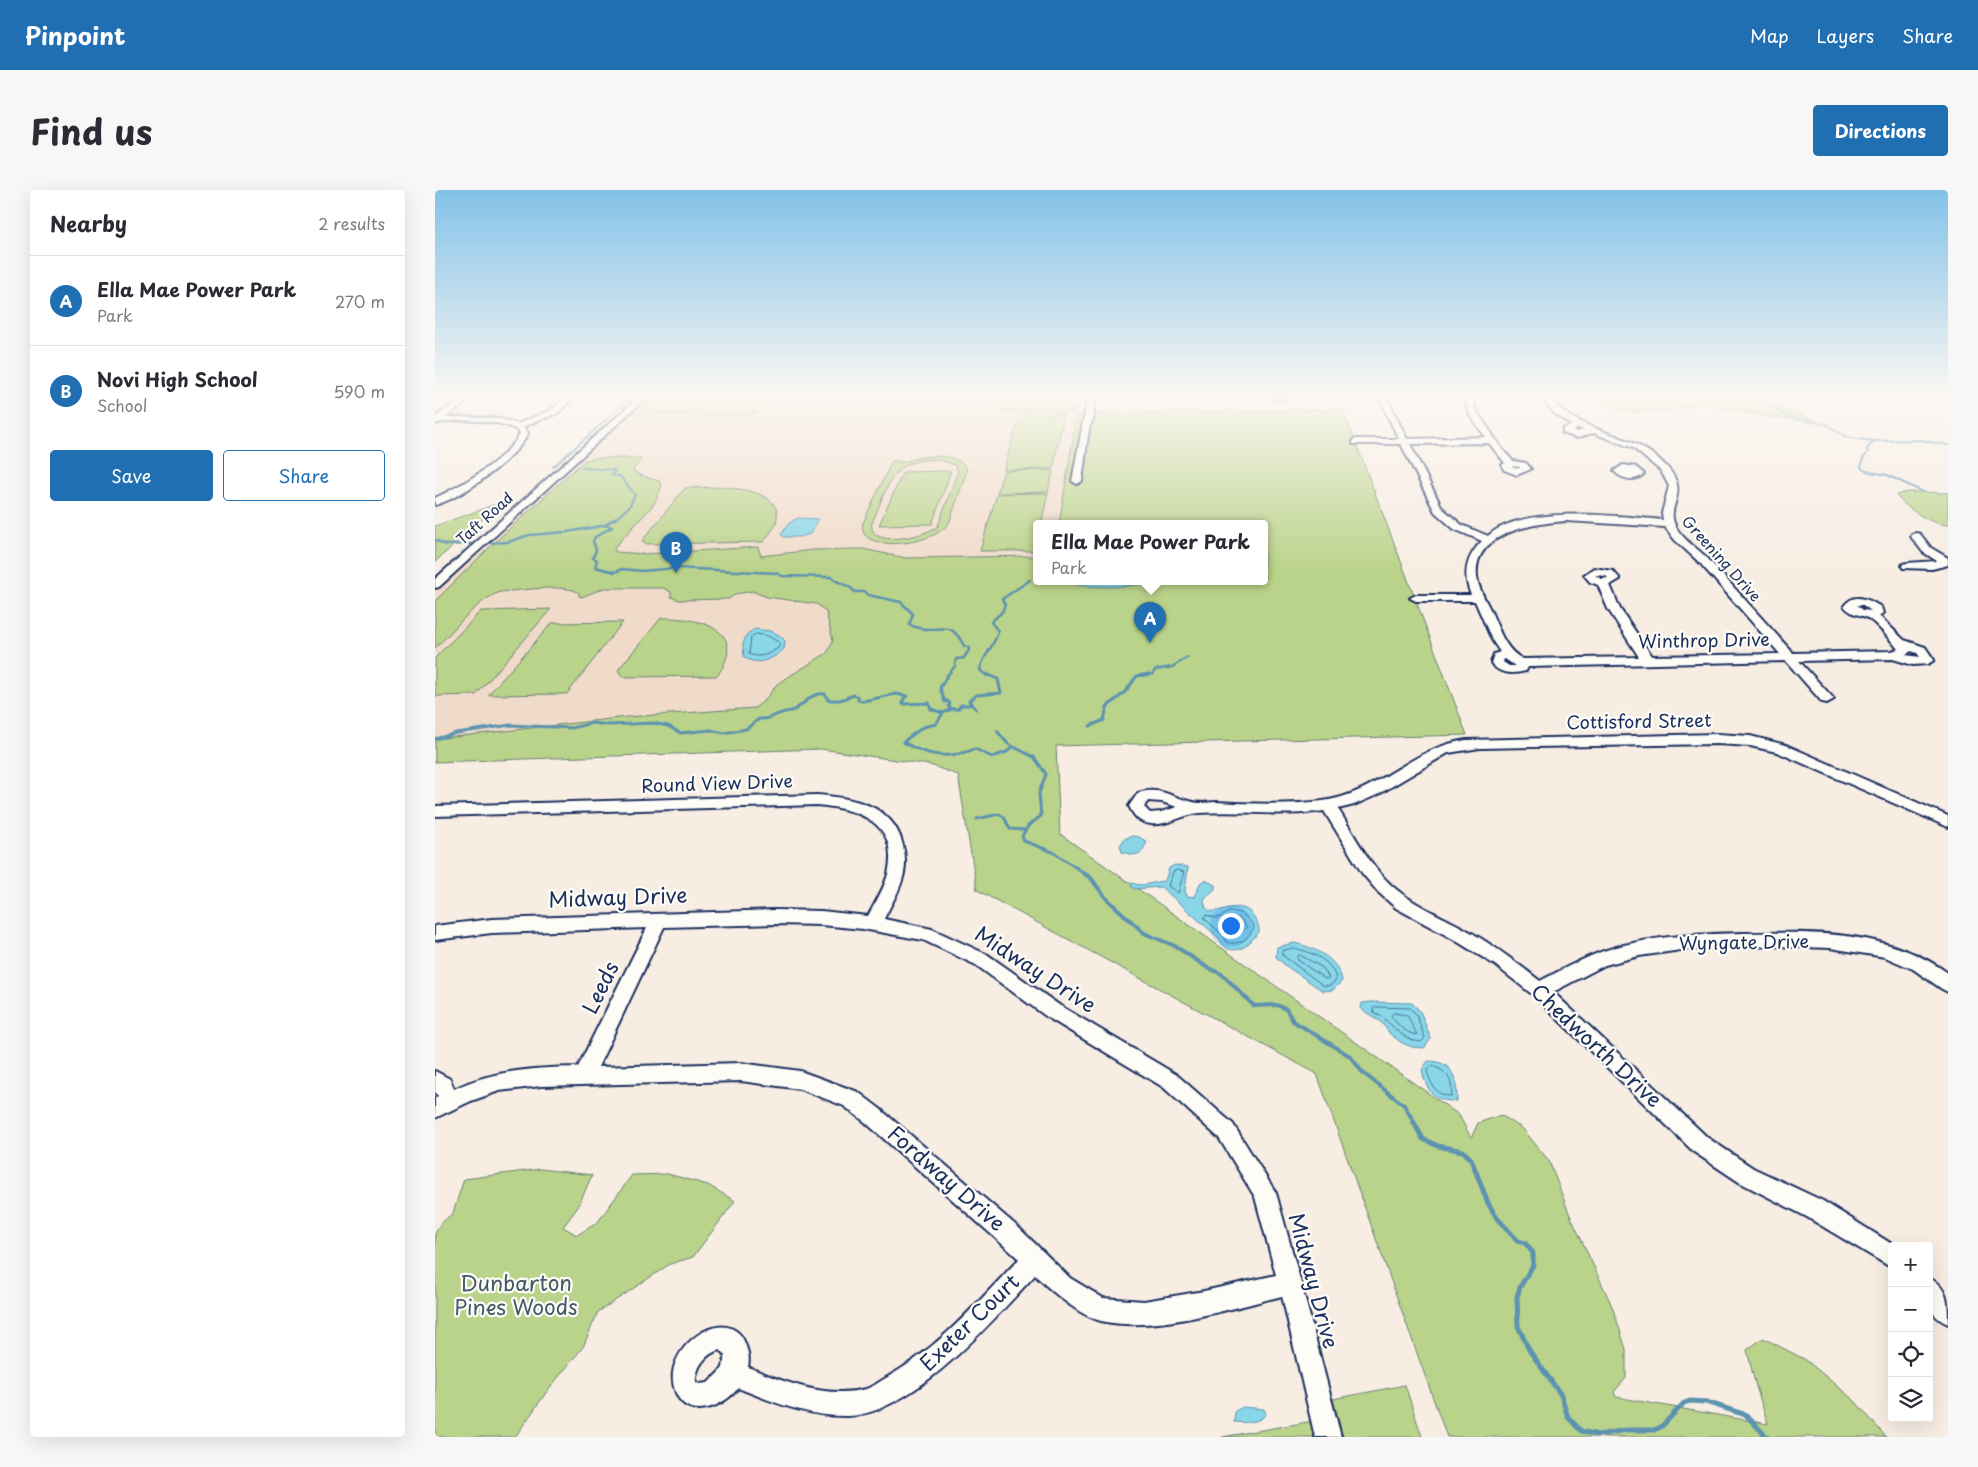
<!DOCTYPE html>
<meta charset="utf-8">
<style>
:root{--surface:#fff;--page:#f7f7f7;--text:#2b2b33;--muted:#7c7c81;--line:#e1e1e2;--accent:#1f6fb2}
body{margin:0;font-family:"Playpen Sans",sans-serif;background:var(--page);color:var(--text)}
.controls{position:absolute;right:15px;bottom:15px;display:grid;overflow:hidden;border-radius:5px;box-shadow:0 5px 20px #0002}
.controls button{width:45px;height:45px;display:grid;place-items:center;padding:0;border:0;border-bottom:1px solid var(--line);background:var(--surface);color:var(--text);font:25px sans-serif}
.you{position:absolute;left:795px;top:735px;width:18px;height:18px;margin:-12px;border:4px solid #fff;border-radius:50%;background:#1a73e8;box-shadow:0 0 0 8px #1a73e833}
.badge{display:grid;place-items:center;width:32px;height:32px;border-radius:50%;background:var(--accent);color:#fff;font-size:16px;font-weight:700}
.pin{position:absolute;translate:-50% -41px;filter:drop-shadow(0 1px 2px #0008)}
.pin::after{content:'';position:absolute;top:26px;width:18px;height:15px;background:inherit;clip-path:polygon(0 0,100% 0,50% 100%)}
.popup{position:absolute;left:598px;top:330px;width:235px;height:65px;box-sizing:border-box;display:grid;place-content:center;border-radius:5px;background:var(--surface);filter:drop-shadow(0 1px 4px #0005);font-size:16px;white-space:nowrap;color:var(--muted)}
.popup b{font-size:19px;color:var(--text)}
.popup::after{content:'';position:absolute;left:50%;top:100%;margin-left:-10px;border:10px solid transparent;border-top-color:var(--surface)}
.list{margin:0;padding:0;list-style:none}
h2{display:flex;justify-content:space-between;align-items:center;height:65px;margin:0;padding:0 20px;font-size:21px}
h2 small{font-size:16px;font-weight:400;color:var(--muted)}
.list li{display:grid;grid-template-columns:32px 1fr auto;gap:15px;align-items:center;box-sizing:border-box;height:90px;padding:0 20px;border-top:1px solid var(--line)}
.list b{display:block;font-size:19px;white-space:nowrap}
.list p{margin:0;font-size:16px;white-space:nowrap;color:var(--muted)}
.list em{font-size:16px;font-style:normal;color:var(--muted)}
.actions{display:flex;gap:10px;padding:15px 20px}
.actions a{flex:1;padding:11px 0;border:1px solid var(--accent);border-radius:5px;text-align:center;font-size:18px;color:var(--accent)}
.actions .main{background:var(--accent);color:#fff}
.icon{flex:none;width:28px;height:28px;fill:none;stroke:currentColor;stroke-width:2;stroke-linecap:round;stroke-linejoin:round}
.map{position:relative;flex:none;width:1513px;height:1247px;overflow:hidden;border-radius:5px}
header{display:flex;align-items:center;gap:30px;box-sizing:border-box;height:70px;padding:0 25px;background:var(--accent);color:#fff}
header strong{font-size:24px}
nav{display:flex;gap:28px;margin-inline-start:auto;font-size:18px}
.intro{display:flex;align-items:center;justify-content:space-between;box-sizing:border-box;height:120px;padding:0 30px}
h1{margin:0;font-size:35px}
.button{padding:12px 22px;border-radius:5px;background:var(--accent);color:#fff;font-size:18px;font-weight:700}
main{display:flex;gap:30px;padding:0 30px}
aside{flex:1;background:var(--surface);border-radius:5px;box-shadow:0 5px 20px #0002}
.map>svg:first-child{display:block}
.built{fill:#f0dbca}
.green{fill:#bad38a;stroke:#6a8174;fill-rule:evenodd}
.water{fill:#89d6e8;stroke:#5d93b1}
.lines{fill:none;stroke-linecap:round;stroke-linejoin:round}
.shore{stroke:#477295;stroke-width:1}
.stream-far4{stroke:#5d93b1;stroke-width:2}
.stream-far3{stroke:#5d93b1;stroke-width:2.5}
.stream-far2{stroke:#5d93b1;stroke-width:3}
.stream-far1{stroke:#5d93b1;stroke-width:4}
.stream{stroke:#5d93b1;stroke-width:5}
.minor-casing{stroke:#1b2f5e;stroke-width:4}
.minor{fill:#fdfcf7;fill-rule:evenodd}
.shaded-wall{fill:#9d7d66;stroke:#1b2f5e}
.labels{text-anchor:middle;stroke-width:4.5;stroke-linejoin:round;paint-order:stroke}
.far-street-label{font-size:15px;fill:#1b2f5e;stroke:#fdfcf7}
.street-label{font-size:18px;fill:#1b2f5e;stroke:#fdfcf7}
.near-street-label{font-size:21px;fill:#1b2f5e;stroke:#fdfcf7}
.near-park-label{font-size:21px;fill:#435869;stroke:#fdfcf7}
</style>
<header>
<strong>Pinpoint</strong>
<nav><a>Map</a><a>Layers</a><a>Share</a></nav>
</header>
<div class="intro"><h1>Find us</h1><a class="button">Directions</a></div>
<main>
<aside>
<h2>Nearby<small>2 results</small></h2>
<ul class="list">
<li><span class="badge">A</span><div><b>Ella Mae Power Park</b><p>Park</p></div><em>270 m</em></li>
<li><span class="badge">B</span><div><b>Novi High School</b><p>School</p></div><em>590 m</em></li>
</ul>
<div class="actions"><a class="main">Save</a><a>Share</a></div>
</aside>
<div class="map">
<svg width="1513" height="1247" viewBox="0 0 1513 1247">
<rect width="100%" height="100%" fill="#f7ede3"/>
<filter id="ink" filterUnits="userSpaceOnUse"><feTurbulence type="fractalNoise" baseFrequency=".02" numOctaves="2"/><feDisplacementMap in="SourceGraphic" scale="10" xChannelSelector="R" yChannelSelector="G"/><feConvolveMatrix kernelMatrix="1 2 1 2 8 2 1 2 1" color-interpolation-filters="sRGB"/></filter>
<g filter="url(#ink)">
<polygon class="built" points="331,206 645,206 624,334 601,334 601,366 471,368 386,559 0,570 0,399 199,221 198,222 205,226 311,226 321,222 317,222"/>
<g class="green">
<polygon points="214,206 331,206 318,221 322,222 311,226 199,224 199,221"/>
<polygon points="566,206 644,206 642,221 561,222"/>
<path d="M 1166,206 L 1317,207 L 1381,231 C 1355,231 1329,226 1304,221 C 1288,219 1275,214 1258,214 L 1258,216 C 1241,220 1194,226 1180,218 C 1175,216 1170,210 1166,206 Z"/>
<path d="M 908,219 L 1032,545 L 621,556 L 625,644 L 1024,925 L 1036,948 L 1043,933 L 1066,925 L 1088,939 L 1114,971 L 1134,1023 L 1177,1116 L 1191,1159 L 1191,1188 L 1179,1202 L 1181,1207 L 1333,1234 L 1320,1193 L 1312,1160 L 1328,1148 L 1371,1170 L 1421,1212 L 1451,1247 L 1012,1247 L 882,884 L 542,700 L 523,585 L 495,575 L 386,559 L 0,572 L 0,549 L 192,527 L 320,518 L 331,509 L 342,494 L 392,463 L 398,451 L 391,422 L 382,414 L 332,407 L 317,401 L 300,404 L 294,409 L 244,410 L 236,407 L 236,402 L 228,398 L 169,398 L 147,407 L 144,406 L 144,403 C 132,393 81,401 65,402 C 39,412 20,440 0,458 L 0,411 L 60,352 L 150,270 L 160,268 L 205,268 L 206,270 L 198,280 L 204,285 L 224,291 L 227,296 L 219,314 L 179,358 L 181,362 L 209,364 L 323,357 L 326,366 L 378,360 L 428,359 L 471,368 L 601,366 L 601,392 L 829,392 L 829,334 L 624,334 L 642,224 Z"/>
<polygon points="629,224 618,279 569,280 585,225"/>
<path d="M 504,266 C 515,267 527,269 532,280 L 515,331 C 503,356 420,365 428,333 L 457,271 L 465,271 L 465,273 L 486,267 ZM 506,270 L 520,275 L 523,281 L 503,336 C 491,346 432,360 437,333 C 454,295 456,266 506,270 Z"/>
<polygon points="618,280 613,302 562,303 569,281"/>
<polygon points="516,281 497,334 444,335 468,282"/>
<path d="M 287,297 C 307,299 350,303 341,333 C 339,340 332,346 328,352 L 212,354 L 207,351 L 250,298 Z"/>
<path d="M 1473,302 L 1513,303 L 1513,335 C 1497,335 1470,318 1461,305 Z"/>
<polygon points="613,303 606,334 601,334 601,361 545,361 562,304"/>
<polygon points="67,312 0,372 0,336"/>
<polygon points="116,419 41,505 0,506 0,468 46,421"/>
<path d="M 226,428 C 262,427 316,439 282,486 L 188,487 L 183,480 Z"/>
<polygon points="188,432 132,504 53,505 117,433"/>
<polygon points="105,979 157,985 143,1017 128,1037 142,1045 162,1033 197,985 233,984 273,995 300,1011 258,1067 235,1074 163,1122 148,1157 113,1200 80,1247 0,1247 0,1044 5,1034 18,1023 29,989"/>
<polygon points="970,1195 987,1247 908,1247 898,1209"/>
<polygon points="884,1230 888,1247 787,1247"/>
</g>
<g class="water">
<polygon points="363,328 383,329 375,344 365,347 349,347 346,345 354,333"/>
<path d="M 633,392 L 713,392 C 697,398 649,399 633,392 Z"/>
<path d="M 320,439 L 335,441 L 344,445 L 350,451 L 349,459 C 338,469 323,477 309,467 L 308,454 L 312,444 Z"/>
<polygon points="697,646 704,647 712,652 706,663 698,665 687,662 685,656 689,649"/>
<path d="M 740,675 L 753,677 L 750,701 L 752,706 L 760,707 L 765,693 L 770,690 L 780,695 L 780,699 L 769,709 C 770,739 802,701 819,727 C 823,733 824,735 824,742 C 820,746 814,754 809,757 C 799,763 787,759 785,749 L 726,697 L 699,699 L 696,696 L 697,693 C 709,698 718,691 730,691 L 734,678 Z"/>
<path d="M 859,753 C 879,757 904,769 907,791 L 898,800 L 888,801 L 851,776 L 841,767 L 842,757 Z"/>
<polygon points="936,812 977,813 985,821 996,849 989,858 977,857 967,853 955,844 946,832 926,819 927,813"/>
<path d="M 993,871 C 1019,871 1022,890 1022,911 C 999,912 992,902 987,880 Z"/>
<path d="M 808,1217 L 829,1219 L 831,1224 C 825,1233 809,1233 799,1232 L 800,1221 Z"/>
</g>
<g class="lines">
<g class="shore">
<path d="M 322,444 L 333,446 L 345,453 L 344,457 C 336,464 324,469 314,464 L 316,447 Z"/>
<polygon points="742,680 749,682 743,703 733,696 738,682"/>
<path d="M 795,722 C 807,721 813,727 819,737 C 814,749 804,756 791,752 L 788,745 L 769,728 L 771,725 L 782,728 Z"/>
<polygon points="797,728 805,728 812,737 801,747 796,745 786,735"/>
<path d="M 859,758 C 876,762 898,770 901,790 L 896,795 L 889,796 L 847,765 L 847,761 Z"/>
<polygon points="865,765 888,778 894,788 890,789 863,770 862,767"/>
<path d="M 941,817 L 975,818 L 981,824 L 990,848 L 986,852 C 964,850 957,831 939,822 L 938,819 Z"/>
<path d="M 959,823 L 972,825 L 982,845 C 970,843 963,835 956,826 Z"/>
<path d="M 997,876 C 1011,880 1019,890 1016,906 C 1001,906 996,894 992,881 Z"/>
</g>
<g class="stream-far4">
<polyline points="1260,206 1295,210 1305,208 1320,210 1339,217 1350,226 1393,235 1411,247 1438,251 1484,250 1513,255"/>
<polyline points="1439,251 1432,259 1433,262 1428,269 1426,278 1431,281 1452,285 1488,302"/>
<polyline points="118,277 198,206"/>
<polyline points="147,278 180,280 177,285 185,286 200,305 194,317 179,330"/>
</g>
<g class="stream-far3">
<path d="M 170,335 L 177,337 L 160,347 L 158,351 L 161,360 L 158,368 L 162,370 L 160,377 L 180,382 L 187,379 L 207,381 L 241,378 L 341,383 L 347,386 L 396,387 C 403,394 414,394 420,402 L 430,402 L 433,405 L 466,412 L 478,424 L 474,435 C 479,436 485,439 490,439 C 510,440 517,432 529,456 L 535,458 L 529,468 L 521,469 L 520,476 L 512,486"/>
<polyline points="0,350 11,355 73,352 94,345 132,342 161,337 170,335 181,328"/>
<path d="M 552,486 L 545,480 C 548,465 560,456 563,441 L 556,432 L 567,422 L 570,415 L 567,409 L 595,390"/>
<polyline points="704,486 718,484 720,480 737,477 753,467"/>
</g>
<g class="stream-far2">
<path d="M 513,484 L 505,498 L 510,512 L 513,511 L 515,514 L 513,516 L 517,519 L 508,523 L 501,534 L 488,537 L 468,552 C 492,566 514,570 540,559 L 557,567 L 572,562 L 577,557"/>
<polyline points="517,519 523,519 526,515 536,515"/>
<polyline points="541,519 534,511 541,505 566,503 563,489 551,484"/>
<polyline points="655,536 669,530 672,517 690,502 702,486 714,484"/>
<polyline points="562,541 573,554 599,567 611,584 604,603 606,626 593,636 587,646 589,651 618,662 649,683"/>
<path d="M 0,549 L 21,543 L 76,535 L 137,538 L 156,533 L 174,535 L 218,533 L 233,536 L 245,543 L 276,540 L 289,543 L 311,539 L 324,529 C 334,530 338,525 347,523 C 351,521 355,522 359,520 C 370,514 376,502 390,504 L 393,510 L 405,510 L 419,505 L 423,507 L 423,510 L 428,511 L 461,504 L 472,506 L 468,510 L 468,514 L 494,513 L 496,519 L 508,523"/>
<polyline points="542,629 564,624 569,627 575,639 590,640"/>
</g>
<polyline class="stream-far1" points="647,682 656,688 670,707 709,743 740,756 773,778 787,784 819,816 842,815 851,819 858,831 915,866 928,883 969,915 979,932"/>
<polyline class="stream" points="978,931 988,949 1003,956 1028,961 1036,969 1053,1013 1062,1028 1083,1051 1090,1053 1098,1063 1098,1075 1085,1097 1082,1107 1083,1136 1094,1160 1126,1205 1133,1227 1146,1241 1163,1245 1191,1240 1219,1240 1226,1237 1249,1213 1255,1211 1271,1212 1311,1225 1332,1247"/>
<defs>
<g id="minor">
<path d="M 31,206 L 40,206 L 11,227 L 62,228 L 83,234 L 117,219 L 132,206 L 140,206 L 123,223 L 88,237 L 93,243 C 82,268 27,308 0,315 L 0,308 C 26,296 72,270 85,243 C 71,229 19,228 0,234 L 0,227 Z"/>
<polygon points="205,206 213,206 4,397 0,398 0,389"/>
<polygon points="653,206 661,206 658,230 654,238 647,291 642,294 637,291"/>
<path d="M 943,206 L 951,206 L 972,249 L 1051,247 C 1044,237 1026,219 1033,206 L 1041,206 L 1039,217 L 1067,259 L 1078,271 L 1091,273 L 1096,279 L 1082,285 L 1069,280 L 1067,275 L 1070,273 L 1054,253 L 975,254 L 1007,318 L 1027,335 L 1053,346 C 1087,314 1184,326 1228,330 L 1227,323 L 1234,296 L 1226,281 L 1198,258 L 1158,243 L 1142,248 L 1128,243 L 1128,239 L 1137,235 L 1119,223 L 1105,206 L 1113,206 C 1143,246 1197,239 1231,276 C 1258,305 1227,315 1242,339 C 1249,351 1264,359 1274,370 C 1302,401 1330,432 1358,463 L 1457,461 L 1463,459 C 1458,452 1438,430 1431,427 C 1422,424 1416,424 1409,416 C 1419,402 1433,409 1446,417 L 1448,423 L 1444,426 L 1469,450 L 1490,457 L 1499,470 L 1493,474 L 1478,475 L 1458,469 L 1364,471 L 1399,509 L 1392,513 L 1387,512 L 1351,471 L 1093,477 L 1091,481 C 1078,484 1065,485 1056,473 L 1059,464 L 1065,462 L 1057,450 L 1040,411 L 981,411 L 975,408 L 981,405 L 1036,405 C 1027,384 1031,367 1047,351 L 1019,339 L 1000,322 L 966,254 L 918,254 L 918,250 L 921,249 L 964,249 ZM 1143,238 L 1149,240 L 1142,242 L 1138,241 ZM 1079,276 L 1085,277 L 1085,278 L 1077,277 ZM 1132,331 L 1230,337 L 1240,350 L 1265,373 L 1345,464 L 1217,466 L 1185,419 L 1175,395 L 1185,389 L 1178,381 L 1159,378 L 1149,385 L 1155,392 L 1163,395 L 1173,419 L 1204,467 L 1088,469 C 1071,461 1065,442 1058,426 C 1053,413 1044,402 1042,387 C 1037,342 1100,333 1132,331 ZM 1160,385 L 1171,386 L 1173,388 L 1166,389 ZM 1422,415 L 1428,415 L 1436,421 L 1428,420 ZM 1476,461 L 1482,463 L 1485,467 L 1471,465 ZM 1069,469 L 1070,469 L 1080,476 L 1074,476 L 1068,472 Z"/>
<path d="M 1188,275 L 1201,277 L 1209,284 C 1200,292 1187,290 1179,281 Z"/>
<polygon points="1481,343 1485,344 1496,358 1513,368 1513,375 1497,379 1468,378 1467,376 1468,374 1472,373 1502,371 1488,362 1477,348 1476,346 1477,344"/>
<path d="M 1282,544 L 1315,546 L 1351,555 L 1513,626 L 1513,637 L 1342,562 L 1315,556 L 1282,554 L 1045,558 L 1013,563 L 944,604 L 919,615 L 903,619 C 919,644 933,673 955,694 C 976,714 1005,725 1030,739 C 1057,754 1081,772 1105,791 C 1132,777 1159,762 1189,755 C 1228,745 1269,744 1309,743 C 1379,742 1454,740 1513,783 L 1513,802 L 1507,799 L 1478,779 L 1450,767 L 1395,758 L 1340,756 L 1253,759 L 1204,766 L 1170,775 L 1118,802 L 1273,948 L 1318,978 L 1388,1011 L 1460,1056 L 1457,1056 L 1457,1078 L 1372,1027 L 1304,992 L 1259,962 L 1098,805 L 1060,775 L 1018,749 L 961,718 L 943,702 L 927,683 L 889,621 C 848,627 807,620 765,623 C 748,624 733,636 716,634 C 704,633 699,626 694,616 L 703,603 C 726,596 737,608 758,612 C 765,614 774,612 781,612 C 816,614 853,615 888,611 C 945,603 976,558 1031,550 ZM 713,611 L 727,612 L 742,617 L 726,622 L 715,623 L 709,617 Z"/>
<path d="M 382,605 C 417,608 456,614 467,652 C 470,662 471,673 469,683 C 466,699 456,714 449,729 L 497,739 L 553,765 L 624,815 L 742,885 L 798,934 L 841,1003 L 866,1093 L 906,1247 L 880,1247 L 847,1106 C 793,1119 721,1143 666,1131 C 645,1126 615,1100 600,1085 C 557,1131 479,1223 413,1226 C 374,1227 338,1212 303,1198 C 290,1216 253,1232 241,1203 C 222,1160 291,1112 309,1151 C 313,1161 315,1167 313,1177 C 348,1192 392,1209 431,1199 C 438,1197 445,1191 451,1188 C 503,1159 543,1112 584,1069 L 430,932 L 409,916 L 365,899 L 306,891 L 106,896 L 64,901 L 36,911 L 0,928 L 0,908 L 3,906 L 0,902 L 0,881 L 15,889 L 19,899 C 58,880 100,878 143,877 L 212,738 L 57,743 L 0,750 L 0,736 L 57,729 L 340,720 L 386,721 L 433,726 C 440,713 449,699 453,684 C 465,632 423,619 382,615 L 0,626 L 0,616 ZM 340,734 L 386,735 L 428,739 L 488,750 L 541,775 L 612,827 L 728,897 L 784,948 L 820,1007 L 841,1085 L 769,1101 L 709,1111 L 668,1108 L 635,1088 L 584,1038 L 444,918 L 423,902 L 365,881 L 306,873 L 163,877 L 229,737 ZM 285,1160 L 290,1164 L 288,1178 L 273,1193 L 264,1194 L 261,1192 C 260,1178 271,1163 285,1160 Z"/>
<path d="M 1494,1088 C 1513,1097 1513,1113 1513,1134 C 1490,1124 1494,1109 1494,1088 Z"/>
</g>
</defs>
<use href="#minor" class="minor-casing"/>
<use href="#minor" class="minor"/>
</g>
<polygon class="shaded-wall" points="837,206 856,206 856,209 836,211"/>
</g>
<linearGradient id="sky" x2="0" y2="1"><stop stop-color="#82c2e8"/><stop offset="0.54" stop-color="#fbf7f2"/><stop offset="1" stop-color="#fbf7f2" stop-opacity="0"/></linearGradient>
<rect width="1513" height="380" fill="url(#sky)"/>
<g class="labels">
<g class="far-street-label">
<text transform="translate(50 329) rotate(-42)" y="5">Taft Road</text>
<text transform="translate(1286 369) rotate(48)" y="5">Greening Drive</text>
</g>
<g class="street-label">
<text transform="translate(1269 451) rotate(-1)" y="6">Winthrop Drive</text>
<text transform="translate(1204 532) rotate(-1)" y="6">Cottisford Street</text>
<text transform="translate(282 594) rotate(-2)" y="6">Round View Drive</text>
<text transform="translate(1309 753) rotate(-1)" y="6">Wyngate Drive</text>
</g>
<g class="near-street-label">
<text transform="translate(183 708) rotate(-2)" y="7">Midway Drive</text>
<text transform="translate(600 780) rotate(33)" y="7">Midway Drive</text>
<text transform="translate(166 798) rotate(-64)" y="7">Leeds</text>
<text transform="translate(1161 856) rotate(43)" y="7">Chedworth Drive</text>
<text transform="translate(511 989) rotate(41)" y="7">Fordway Drive</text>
<text transform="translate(878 1091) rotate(75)" y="7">Midway Drive</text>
<text transform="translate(535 1133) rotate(-44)" y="7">Exeter Court</text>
</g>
<g class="near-park-label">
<text x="81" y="1101">Dunbarton<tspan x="81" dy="24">Pines Woods</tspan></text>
</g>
</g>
</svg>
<div class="controls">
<button>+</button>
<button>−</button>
<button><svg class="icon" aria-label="locate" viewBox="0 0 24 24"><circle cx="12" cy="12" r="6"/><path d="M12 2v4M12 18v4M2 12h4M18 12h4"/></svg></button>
<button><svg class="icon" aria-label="layers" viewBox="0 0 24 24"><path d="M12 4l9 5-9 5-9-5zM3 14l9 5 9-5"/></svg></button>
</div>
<div class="you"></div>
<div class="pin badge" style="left:715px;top:453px">A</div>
<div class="popup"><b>Ella Mae Power Park</b>Park</div>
<div class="pin badge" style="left:241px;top:383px">B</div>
</div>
</main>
